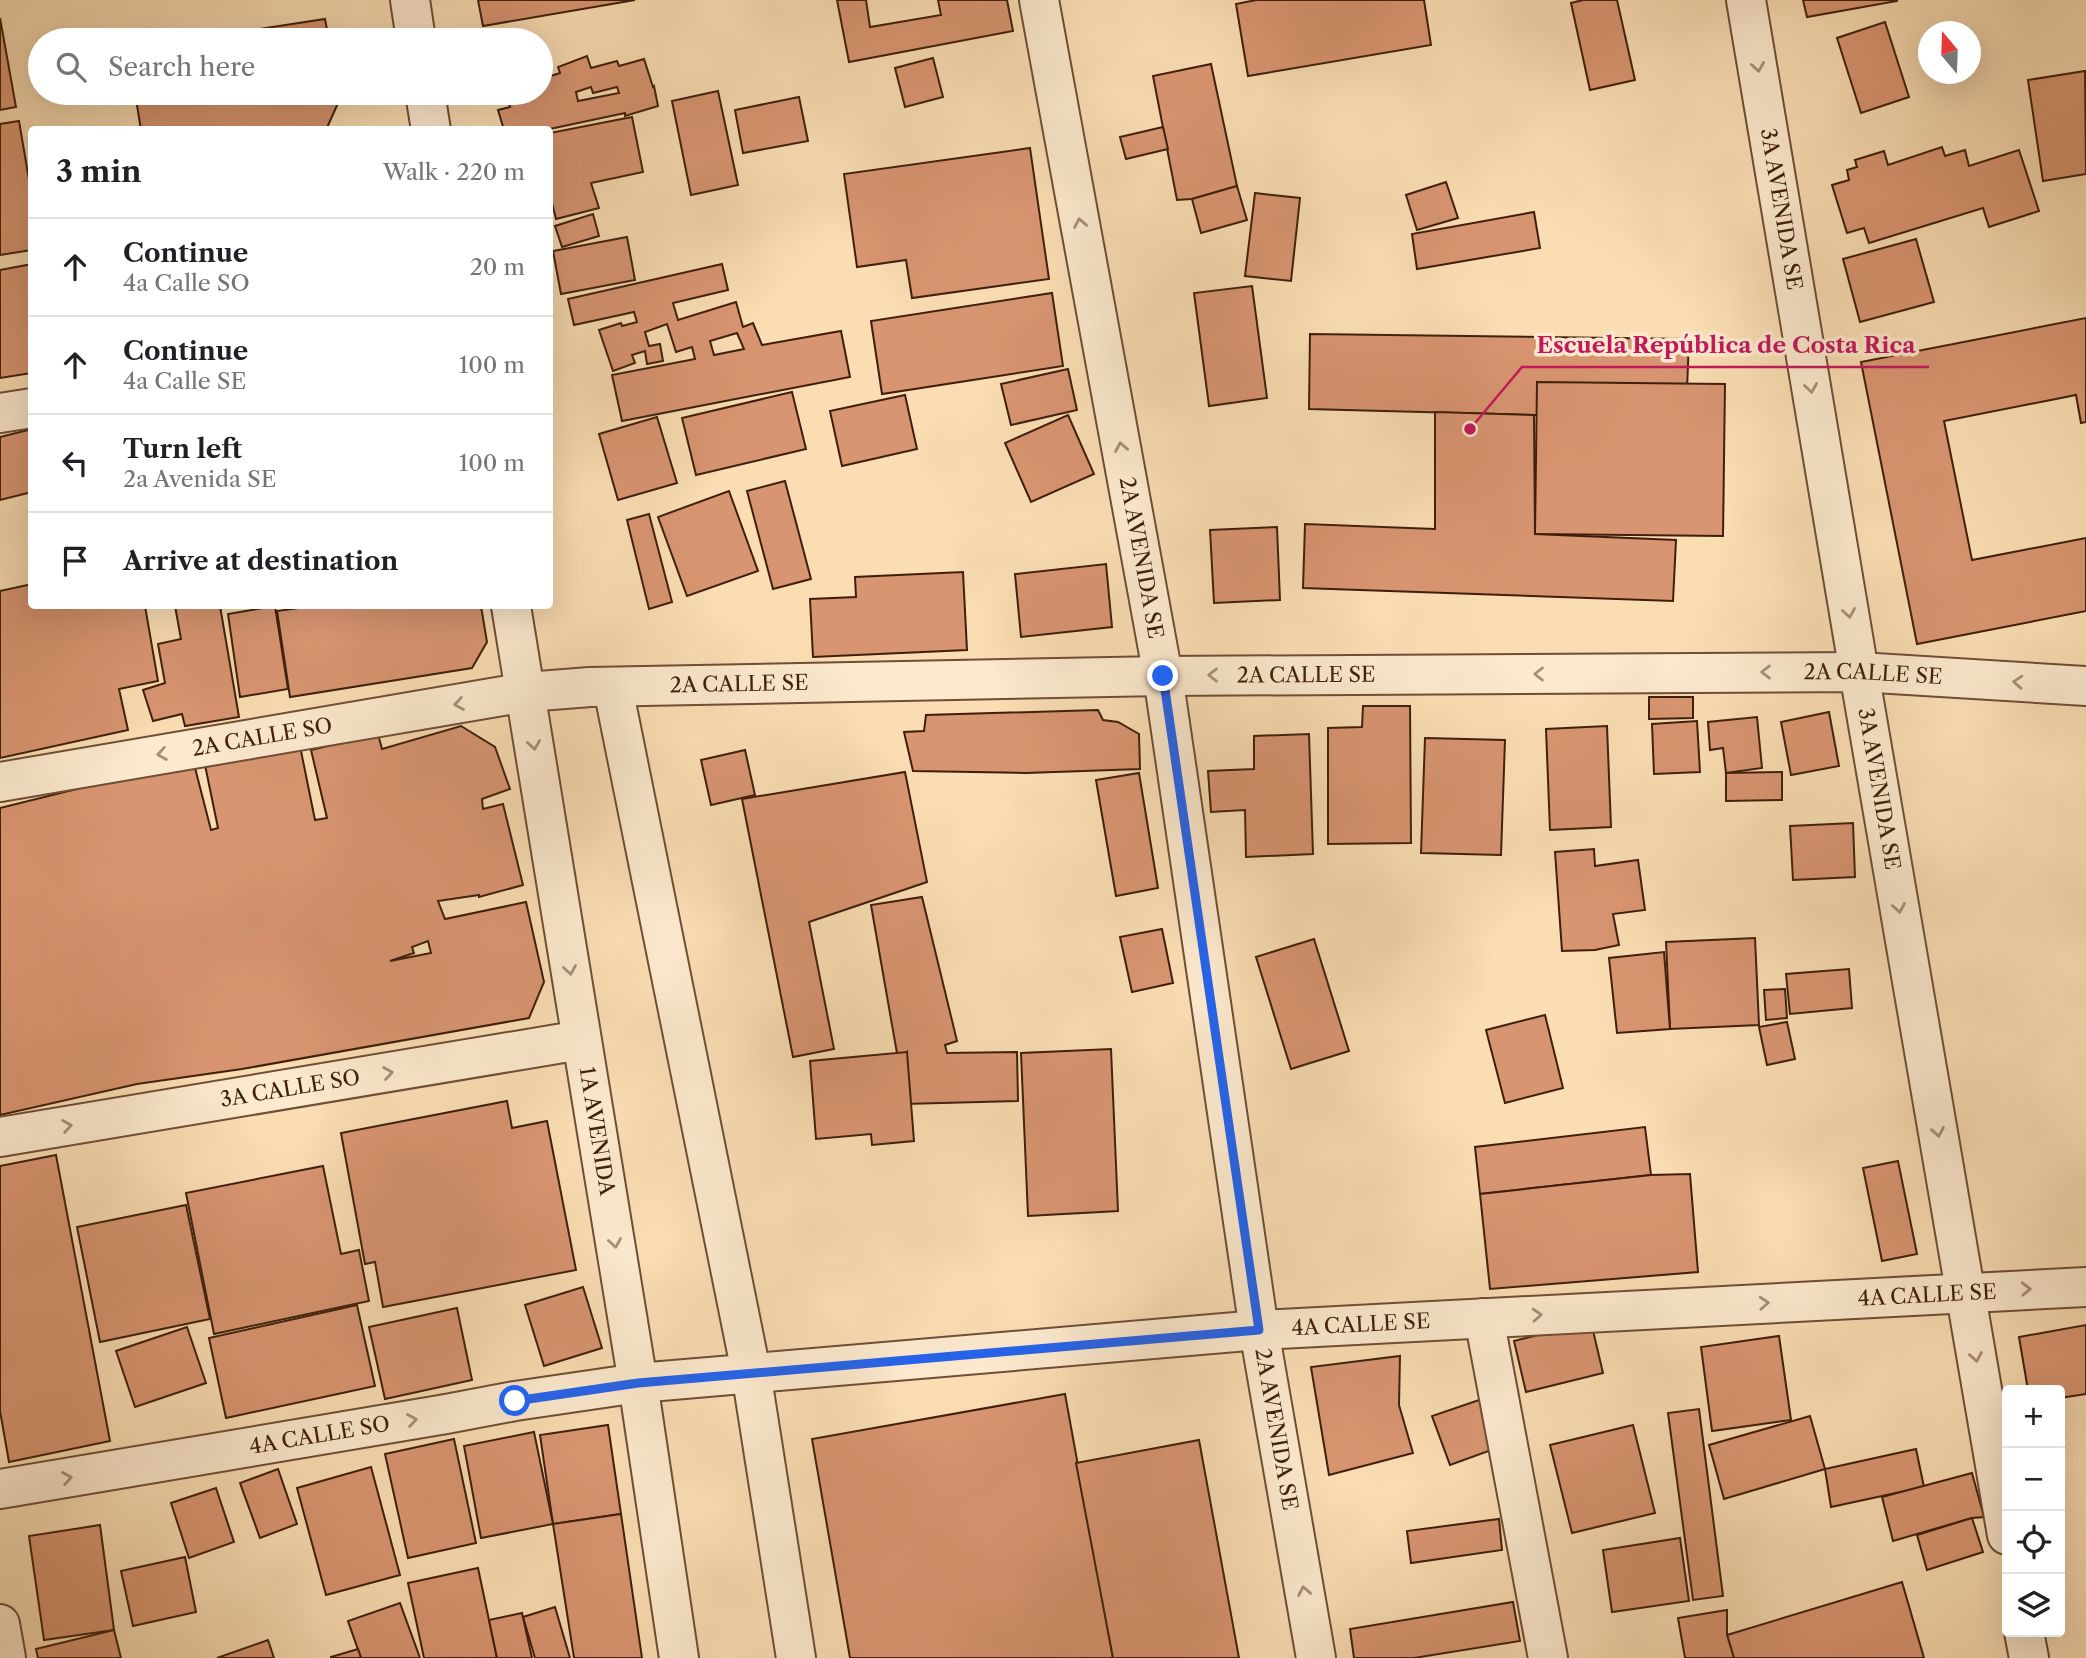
<!DOCTYPE html>
<meta charset="utf-8">
<style>
:root{--surface:#fff;--page:#f2f2f2;--text:#202124;--muted:#757577;--line:#e0e0e0}
body{margin:0;font-family:"Libre Caslon Text",serif;background:var(--page);color:var(--text)}
.controls{position:absolute;right:21px;bottom:21px;display:grid;overflow:hidden;border-radius:7px;box-shadow:0 7px 28px #0002}
.controls button{width:63px;height:63px;display:grid;place-items:center;padding:0;border:0;border-bottom:2px solid var(--line);background:var(--surface);color:var(--text);font:35px sans-serif}
.compass{position:absolute;left:1918px;top:21px;width:63px;height:63px;border-radius:50%;background:var(--surface);box-shadow:0 7px 28px #0002;rotate:341deg}
.stop{position:absolute;width:21px;height:21px;margin:-16px;border:5px solid #2563eb;border-radius:50%;background:#fff}
.stop.end{background:#2563eb;border-color:#fff;box-shadow:0 2px 7px #0008}
.list{margin:0;padding:0;list-style:none}
h2{display:flex;justify-content:space-between;align-items:center;height:91px;margin:0;padding:0 28px;font-size:30px}
h2 small{font-size:23px;font-weight:400;color:var(--muted)}
.list li{display:grid;grid-template-columns:46px 1fr auto;gap:21px;align-items:center;box-sizing:border-box;height:98px;padding:0 28px;border-top:2px solid var(--line)}
.list b{display:block;font-size:26px;white-space:nowrap}
.list p{margin:0;font-size:23px;white-space:nowrap;color:var(--muted)}
.list em{font-size:23px;font-style:normal;color:var(--muted)}
.icon{flex:none;width:38px;height:38px;fill:none;stroke:currentColor;stroke-width:2;stroke-linecap:round;stroke-linejoin:round}
.map{position:relative;flex:none;width:2086px;height:1658px;overflow:hidden}
.search{position:absolute;background:var(--surface);box-shadow:0 7px 28px #0002;left:28px;top:28px;width:525px;height:77px;display:flex;align-items:center;gap:18px;box-sizing:border-box;padding:0 24px;border-radius:38px;color:var(--muted);font-size:26px}
.panel{position:absolute;background:var(--surface);box-shadow:0 7px 28px #0002;left:28px;top:126px;width:525px;height:483px;border-radius:7px}
.map>svg:first-child{display:block}
.building{fill:#d89571;stroke:#3f1f0c;stroke-width:2;fill-rule:evenodd}
.lines{fill:none;stroke-linecap:round;stroke-linejoin:round}
.minor-casing{stroke:#6e4e36;stroke-width:42}
.minor{stroke:#fce9ce;stroke-width:38}
.oneway{stroke:#a78e77}
.route{stroke:#2563eb;stroke-width:9}
.labels{text-anchor:middle;stroke-width:7;stroke-linejoin:round;paint-order:stroke}
.street-label{font-size:21px;fill:#3f1f0c;stroke:#fce9ce}
.leader{fill:none;stroke:#c2185b;stroke-width:2.5}
.callout-dot{fill:#c2185b;stroke:#fce9ce;stroke-width:2.5}
.callout-label{font-size:23px;text-anchor:middle;font-weight:bold;fill:#c2185b;stroke:#fce9ce;stroke-width:7;stroke-linejoin:round;paint-order:stroke}
</style>
<div class="map">
<svg width="2086" height="1658" viewBox="0 0 2086 1658">
<rect width="100%" height="100%" fill="#faddb3"/>
<filter id="stains"><feTurbulence type="fractalNoise" baseFrequency=".00286" numOctaves="4"/><feColorMatrix values="0 0 0 0 .2 0 0 0 0 .09 0 0 0 0 .02 0 0 0 .5 -.17"/></filter>
<radialGradient id="worn" r=".72"><stop offset=".6" stop-color="#630" stop-opacity="0"/><stop offset="1" stop-color="#630" stop-opacity=".3"/></radialGradient>
<g class="building">
<polygon points="478,0 635,0 483,26"/>
<polygon points="837,0 866,0 870,27 941,15 938,0 1007,0 1013,31 849,62"/>
<polygon points="1256,0 1424,0 1431,45 1248,76 1236,4"/>
<polygon points="1583,0 1617,0 1635,80 1590,90 1571,3"/>
<polygon points="1803,0 1897,0 1897,1 1807,17"/>
<polygon points="0,18 16,107 0,110"/>
<polygon points="325,19 329,40 261,40 259,29"/>
<polygon points="1885,22 1909,97 1861,113 1837,38"/>
<path d="M 587,56 L 591,68 L 617,61 L 619,66 L 644,59 L 653,87 L 654,86 L 658,106 L 625,116 L 625,113 L 545,130 L 504,130 L 498,110 L 510,107 L 506,93 L 541,93 L 541,79 L 560,73 L 558,67 ZM 591,87 L 593,93 L 617,87 L 619,93 L 578,101 L 576,92 Z"/>
<polygon points="933,58 943,97 905,107 895,68"/>
<polygon points="1211,64 1237,186 1192,199 1177,200 1153,76"/>
<polygon points="2085,71 2086,174 2043,181 2028,80"/>
<polygon points="718,91 738,185 691,195 672,101"/>
<polygon points="135,93 337,93 339,101 326,130 141,130"/>
<polygon points="799,97 808,141 743,153 735,110"/>
<polygon points="632,117 643,172 591,183 599,208 556,219 550,195 550,133"/>
<polygon points="19,121 32,197 32,250 0,255 0,124"/>
<polygon points="1163,127 1168,149 1126,159 1120,137"/>
<polygon points="1942,147 1945,156 1965,150 1969,166 2019,150 2039,211 1989,227 1983,208 1869,243 1864,228 1847,233 1832,185 1849,180 1847,170 1857,167 1855,160 1884,151 1888,165"/>
<polygon points="1030,148 1049,279 912,298 906,260 857,267 844,174"/>
<polygon points="1446,182 1458,218 1417,230 1406,195"/>
<polygon points="1237,186 1247,220 1201,233 1192,199"/>
<polygon points="1255,193 1300,198 1291,281 1245,276"/>
<polygon points="1534,212 1540,248 1417,269 1412,234"/>
<polygon points="593,214 599,236 562,247 555,226"/>
<polygon points="627,237 635,280 561,294 553,251"/>
<polygon points="1916,239 1934,302 1860,322 1843,259"/>
<polygon points="32,264 32,373 0,378 0,270"/>
<path d="M 722,264 L 728,290 L 673,303 L 678,320 L 736,302 L 743,327 L 753,323 L 762,345 L 841,331 L 850,377 L 622,421 L 612,375 L 695,359 L 692,347 L 676,352 L 667,324 L 645,332 L 649,346 L 660,344 L 663,361 L 647,364 L 645,351 L 632,355 L 635,363 L 613,371 L 599,330 L 621,323 L 622,326 L 637,322 L 634,312 L 574,325 L 568,299 ZM 737,333 L 744,349 L 714,355 L 710,341 Z"/>
<polygon points="1252,286 1267,398 1209,406 1194,293"/>
<polygon points="1052,293 1063,366 882,394 871,321"/>
<polygon points="2086,318 2086,422 2081,423 2076,395 1944,421 1972,560 2086,538 2086,611 1917,644 1861,362"/>
<polygon points="1310,334 1689,339 1686,415 1534,415 1309,409"/>
<polygon points="1068,369 1077,410 1011,425 1001,384"/>
<polygon points="1537,382 1725,384 1723,536 1535,534"/>
<polygon points="792,392 806,449 696,475 682,418"/>
<polygon points="905,395 917,449 842,466 830,411"/>
<polygon points="1435,412 1534,415 1535,534 1676,540 1673,601 1303,588 1305,524 1435,529"/>
<polygon points="1068,415 1094,474 1031,502 1005,443"/>
<polygon points="657,417 677,483 618,500 599,434"/>
<polygon points="32,429 32,492 0,500 0,437"/>
<polygon points="785,481 811,579 773,589 747,491"/>
<polygon points="729,491 758,571 687,596 658,517"/>
<polygon points="649,514 672,602 649,609 627,520"/>
<polygon points="1277,527 1280,600 1214,603 1210,530"/>
<polygon points="1106,564 1112,627 1021,637 1015,574"/>
<polygon points="963,572 967,650 813,657 810,599 856,597 855,577"/>
<polygon points="32,584 32,606 145,606 158,681 119,689 128,730 0,758 0,591"/>
<polygon points="175,606 220,606 239,717 185,726 182,714 153,721 143,690 165,683 158,644 181,639"/>
<polygon points="275,606 288,689 240,697 228,614"/>
<polygon points="313,606 481,606 487,642 472,668 290,697 277,611"/>
<polygon points="1649,697 1693,697 1693,718 1649,719"/>
<polygon points="1363,706 1410,706 1411,843 1328,844 1328,728 1362,727"/>
<polygon points="1098,710 1103,720 1118,722 1139,734 1140,769 1026,773 913,771 904,732 924,731 926,715"/>
<polygon points="1829,712 1839,766 1791,775 1781,722"/>
<polygon points="1757,717 1762,768 1726,773 1723,748 1710,750 1708,722"/>
<polygon points="1697,721 1700,772 1654,774 1652,724"/>
<path d="M 461,726 L 495,747 L 510,789 L 482,799 L 483,809 L 503,804 L 523,885 L 479,897 L 479,895 L 438,901 L 445,919 L 526,902 L 544,982 L 529,1018 L 242,1069 L 137,1084 L 0,1115 L 0,808 L 193,760 L 211,830 L 218,828 L 205,765 L 300,746 L 315,820 L 327,818 L 311,750 L 378,734 L 382,749 ZM 428,941 L 431,953 L 390,961 L 414,953 L 412,947 Z"/>
<polygon points="1607,726 1611,827 1550,830 1546,729"/>
<polygon points="1309,734 1313,854 1246,857 1245,810 1211,812 1208,771 1254,769 1254,736"/>
<polygon points="1425,738 1505,740 1501,855 1421,853"/>
<polygon points="745,750 755,795 711,805 701,760"/>
<polygon points="905,772 927,882 809,922 834,1049 793,1057 742,799"/>
<polygon points="1782,772 1782,800 1726,801 1726,773"/>
<polygon points="1139,773 1158,888 1116,896 1096,780"/>
<polygon points="1853,823 1855,877 1793,880 1790,826"/>
<polygon points="1594,849 1595,866 1638,860 1645,910 1613,914 1619,945 1595,950 1562,951 1555,852"/>
<polygon points="922,897 957,1041 945,1045 947,1053 1017,1052 1018,1101 904,1104 907,1052 898,1059 871,905"/>
<polygon points="1162,929 1173,983 1132,992 1120,937"/>
<polygon points="1755,938 1759,1025 1670,1029 1666,942"/>
<polygon points="1314,939 1349,1051 1291,1069 1256,957"/>
<polygon points="1664,952 1670,1029 1617,1033 1609,958"/>
<polygon points="1849,969 1852,1008 1790,1014 1786,974"/>
<polygon points="1785,989 1787,1018 1766,1020 1764,990"/>
<polygon points="1545,1015 1563,1088 1505,1103 1486,1030"/>
<polygon points="1787,1022 1795,1059 1767,1065 1759,1027"/>
<polygon points="1111,1049 1118,1211 1028,1216 1021,1053"/>
<polygon points="907,1052 914,1141 872,1145 871,1134 816,1139 810,1061"/>
<polygon points="507,1101 512,1128 547,1121 576,1270 383,1307 375,1262 365,1264 341,1133"/>
<polygon points="1645,1127 1651,1175 1480,1194 1475,1147"/>
<polygon points="56,1155 110,1441 9,1462 0,1411 0,1166"/>
<polygon points="1898,1161 1917,1254 1882,1261 1863,1168"/>
<polygon points="323,1166 341,1254 359,1250 369,1301 214,1334 186,1193"/>
<polygon points="1690,1174 1698,1272 1490,1289 1480,1194 1651,1175"/>
<polygon points="186,1205 210,1319 100,1342 77,1227"/>
<polygon points="583,1287 602,1348 544,1366 525,1305"/>
<polygon points="357,1305 375,1386 226,1418 209,1338"/>
<polygon points="457,1308 472,1380 385,1399 369,1327"/>
<polygon points="1591,1322 1603,1373 1526,1392 1514,1341"/>
<polygon points="2086,1325 2086,1394 2060,1398 2060,1390 2028,1390 2019,1337"/>
<polygon points="187,1327 206,1383 135,1407 116,1351"/>
<polygon points="1779,1336 1791,1420 1712,1431 1701,1347"/>
<polygon points="1400,1356 1399,1405 1413,1453 1329,1475 1311,1367"/>
<polygon points="1065,1394 1113,1658 850,1658 812,1439"/>
<polygon points="1479,1400 1497,1448 1450,1465 1432,1416"/>
<polygon points="1699,1409 1723,1596 1693,1600 1668,1413"/>
<polygon points="1810,1416 1825,1469 1724,1499 1709,1445"/>
<polygon points="608,1425 621,1514 553,1524 540,1435"/>
<polygon points="1633,1425 1655,1513 1572,1533 1550,1445"/>
<polygon points="534,1432 553,1524 481,1538 464,1446"/>
<polygon points="454,1439 476,1543 408,1558 385,1454"/>
<polygon points="1199,1440 1239,1658 1113,1658 1076,1463"/>
<polygon points="1916,1449 1924,1487 1831,1507 1825,1469"/>
<polygon points="371,1467 400,1575 326,1595 297,1488"/>
<polygon points="278,1469 297,1524 260,1538 240,1483"/>
<polygon points="1972,1473 1984,1517 1972,1518 1893,1541 1882,1497"/>
<polygon points="216,1488 234,1542 189,1558 171,1503"/>
<polygon points="621,1514 642,1658 574,1658 553,1524"/>
<polygon points="1972,1518 1983,1552 1927,1570 1917,1535"/>
<polygon points="1499,1519 1502,1550 1411,1563 1407,1531"/>
<polygon points="100,1525 114,1630 44,1640 29,1536"/>
<polygon points="1680,1538 1689,1601 1612,1612 1603,1550"/>
<polygon points="185,1557 196,1612 133,1626 121,1571"/>
<polygon points="478,1568 497,1658 424,1658 408,1583"/>
<polygon points="1902,1582 1924,1658 1734,1658 1727,1635"/>
<polygon points="1513,1602 1520,1641 1414,1658 1354,1658 1350,1629"/>
<polygon points="400,1603 420,1658 361,1658 348,1621"/>
<polygon points="555,1607 570,1658 535,1658 523,1617"/>
<polygon points="1727,1610 1727,1635 1734,1658 1685,1658 1678,1618"/>
<polygon points="522,1613 532,1658 497,1658 489,1620"/>
<polygon points="114,1630 121,1658 38,1658 36,1649"/>
<polygon points="268,1640 274,1658 217,1658"/>
<polygon points="358,1649 361,1658 331,1658 331,1657"/>
</g>
<g class="lines">
<defs>
<g id="minor">
<polyline points="410,0 416,40"/>
<path id="s1" d="M 1039,0 L 1163,676 L 1259,1330 L 1316,1658"/>
<path id="s2" d="M 1746,0 L 1859,672 L 2007,1535"/>
<polyline points="425,93 431,130"/>
<polyline points="0,413 32,408"/>
<path id="s3" d="M 511,606 L 638,1383 L 679,1658"/>
<polyline points="613,688 751,1372 796,1658"/>
<path id="s4" d="M 0,782 L 526,692 L 590,687 L 1163,676 L 1859,672 L 2086,686"/>
<path id="s5" d="M 0,1137 L 581,1040"/>
<polyline points="1484,1318 1548,1658"/>
<path id="s6" d="M 0,1489 L 446,1414 L 515,1401 L 638,1383 L 1259,1330 L 2086,1287"/>
<polyline points="0,1624 6,1658"/>
<polyline points="2024,1632 2029,1658"/>
</g>
</defs>
<use href="#minor" class="minor-casing"/>
<use href="#minor" class="minor"/>
</g>
<defs><path id="oneway-chevron" d="M-2-3.5L2.5 0L-2 3.5" fill="none" stroke-width="1.6" stroke-linecap="round" stroke-linejoin="round" transform="scale(1.75)"/></defs>
<g class="oneway">
<use href="#oneway-chevron" transform="translate(1758 67) rotate(81)"/>
<use href="#oneway-chevron" transform="translate(1080 223) rotate(-100)"/>
<use href="#oneway-chevron" transform="translate(1811 388) rotate(81)"/>
<use href="#oneway-chevron" transform="translate(1121 447) rotate(-100)"/>
<use href="#oneway-chevron" transform="translate(1849 613) rotate(81)"/>
<use href="#oneway-chevron" transform="translate(1766 672) rotate(180)"/>
<use href="#oneway-chevron" transform="translate(1539 674) rotate(180)"/>
<use href="#oneway-chevron" transform="translate(1213 675) rotate(180)"/>
<use href="#oneway-chevron" transform="translate(2018 682) rotate(-176)"/>
<use href="#oneway-chevron" transform="translate(459 704) rotate(170)"/>
<use href="#oneway-chevron" transform="translate(534 745) rotate(81)"/>
<use href="#oneway-chevron" transform="translate(162 754) rotate(170)"/>
<use href="#oneway-chevron" transform="translate(1899 908) rotate(80)"/>
<use href="#oneway-chevron" transform="translate(570 970) rotate(81)"/>
<use href="#oneway-chevron" transform="translate(388 1073) rotate(-9)"/>
<use href="#oneway-chevron" transform="translate(67 1126) rotate(-9)"/>
<use href="#oneway-chevron" transform="translate(1938 1132) rotate(80)"/>
<use href="#oneway-chevron" transform="translate(615 1243) rotate(81)"/>
<use href="#oneway-chevron" transform="translate(2026 1289) rotate(-2)"/>
<use href="#oneway-chevron" transform="translate(1764 1303) rotate(-3)"/>
<use href="#oneway-chevron" transform="translate(1537 1315) rotate(-3)"/>
<use href="#oneway-chevron" transform="translate(1976 1357) rotate(80)"/>
<use href="#oneway-chevron" transform="translate(412 1420) rotate(-10)"/>
<use href="#oneway-chevron" transform="translate(67 1478) rotate(-10)"/>
<use href="#oneway-chevron" transform="translate(1304 1591) rotate(-100)"/>
</g>
<g class="lines">
<polyline class="route" points="515,1401 638,1383 1259,1330 1163,676"/>
</g>
<g class="labels">
<g class="street-label">
<text dy="7" stroke="none"><textPath href="#s2" startOffset="212">3A AVENIDA SE</textPath></text>
<text dy="7" stroke="none"><textPath href="#s1" startOffset="567">2A AVENIDA SE</textPath></text>
<text dy="7" stroke="none"><textPath href="#s4" startOffset="1314">2A CALLE SE</textPath></text>
<text dy="7" stroke="none"><textPath href="#s4" startOffset="1881">2A CALLE SE</textPath></text>
<text dy="7" stroke="none"><textPath href="#s4" startOffset="747">2A CALLE SE</textPath></text>
<text dy="7" stroke="none"><textPath href="#s4" startOffset="266">2A CALLE SO</textPath></text>
<text dy="7" stroke="none"><textPath href="#s2" startOffset="800">3A AVENIDA SE</textPath></text>
<text dy="7" stroke="none"><textPath href="#s5" startOffset="294">3A CALLE SO</textPath></text>
<text dy="7" stroke="none"><textPath href="#s3" startOffset="532">1A AVENIDA</textPath></text>
<text dy="7" stroke="none"><textPath href="#s6" startOffset="1939">4A CALLE SE</textPath></text>
<text dy="7" stroke="none"><textPath href="#s6" startOffset="1372">4A CALLE SE</textPath></text>
<text dy="7" stroke="none"><textPath href="#s1" startOffset="1449">2A AVENIDA SE</textPath></text>
<text dy="7" stroke="none"><textPath href="#s6" startOffset="324">4A CALLE SO</textPath></text>
</g>
</g>
<path class="leader" d="M1470 429L1522 367H1929"/>
<circle class="callout-dot" cx="1470" cy="429" r="7"/>
<g class="callout-label">
<text x="1726" y="353">Escuela República de Costa Rica</text>
</g>
<rect width="100%" height="100%" filter="url(#stains)"/>
<rect width="100%" height="100%" fill="url(#worn)"/>
</svg>
<div class="controls">
<button>+</button>
<button>−</button>
<button><svg class="icon" aria-label="locate" viewBox="0 0 24 24"><circle cx="12" cy="12" r="6"/><path d="M12 2v4M12 18v4M2 12h4M18 12h4"/></svg></button>
<button><svg class="icon" aria-label="layers" viewBox="0 0 24 24"><path d="M12 4l9 5-9 5-9-5zM3 14l9 5 9-5"/></svg></button>
</div>
<svg class="compass" viewBox="-18 -18 36 36"><path d="M0-13l5 13h-10z" fill="#e53935"/><path d="M0 13l5-13h-10z" fill="#757577"/></svg>
<div class="stop" style="left:515px;top:1401px"></div>
<div class="stop end" style="left:1163px;top:676px"></div>
<div class="search"><svg class="icon" aria-label="search" viewBox="0 0 24 24"><circle cx="10" cy="10" r="6"/><path d="M15 15l6 6"/></svg>Search here</div>
<section class="panel">
<h2>3 min<small>Walk · 220 m</small></h2>
<ul class="list">
<li><svg class="icon" aria-label="ahead" viewBox="0 0 24 24"><path d="M12 20V5M6 11l6-6 6 6"/></svg><div><b>Continue</b><p>4a Calle SO</p></div><em>20 m</em></li>
<li><svg class="icon" aria-label="ahead" viewBox="0 0 24 24"><path d="M12 20V5M6 11l6-6 6 6"/></svg><div><b>Continue</b><p>4a Calle SE</p></div><em>100 m</em></li>
<li><svg class="icon" aria-label="left" viewBox="0 0 24 24"><path d="M17 20v-9H6M10 6l-5 5 5 5"/></svg><div><b>Turn left</b><p>2a Avenida SE</p></div><em>100 m</em></li>
<li><svg class="icon" aria-label="arrive" viewBox="0 0 24 24"><path d="M6 21V4h12l-3 4 3 4H6"/></svg><div><b>Arrive at destination</b></div></li>
</ul>
</section>
</div>
